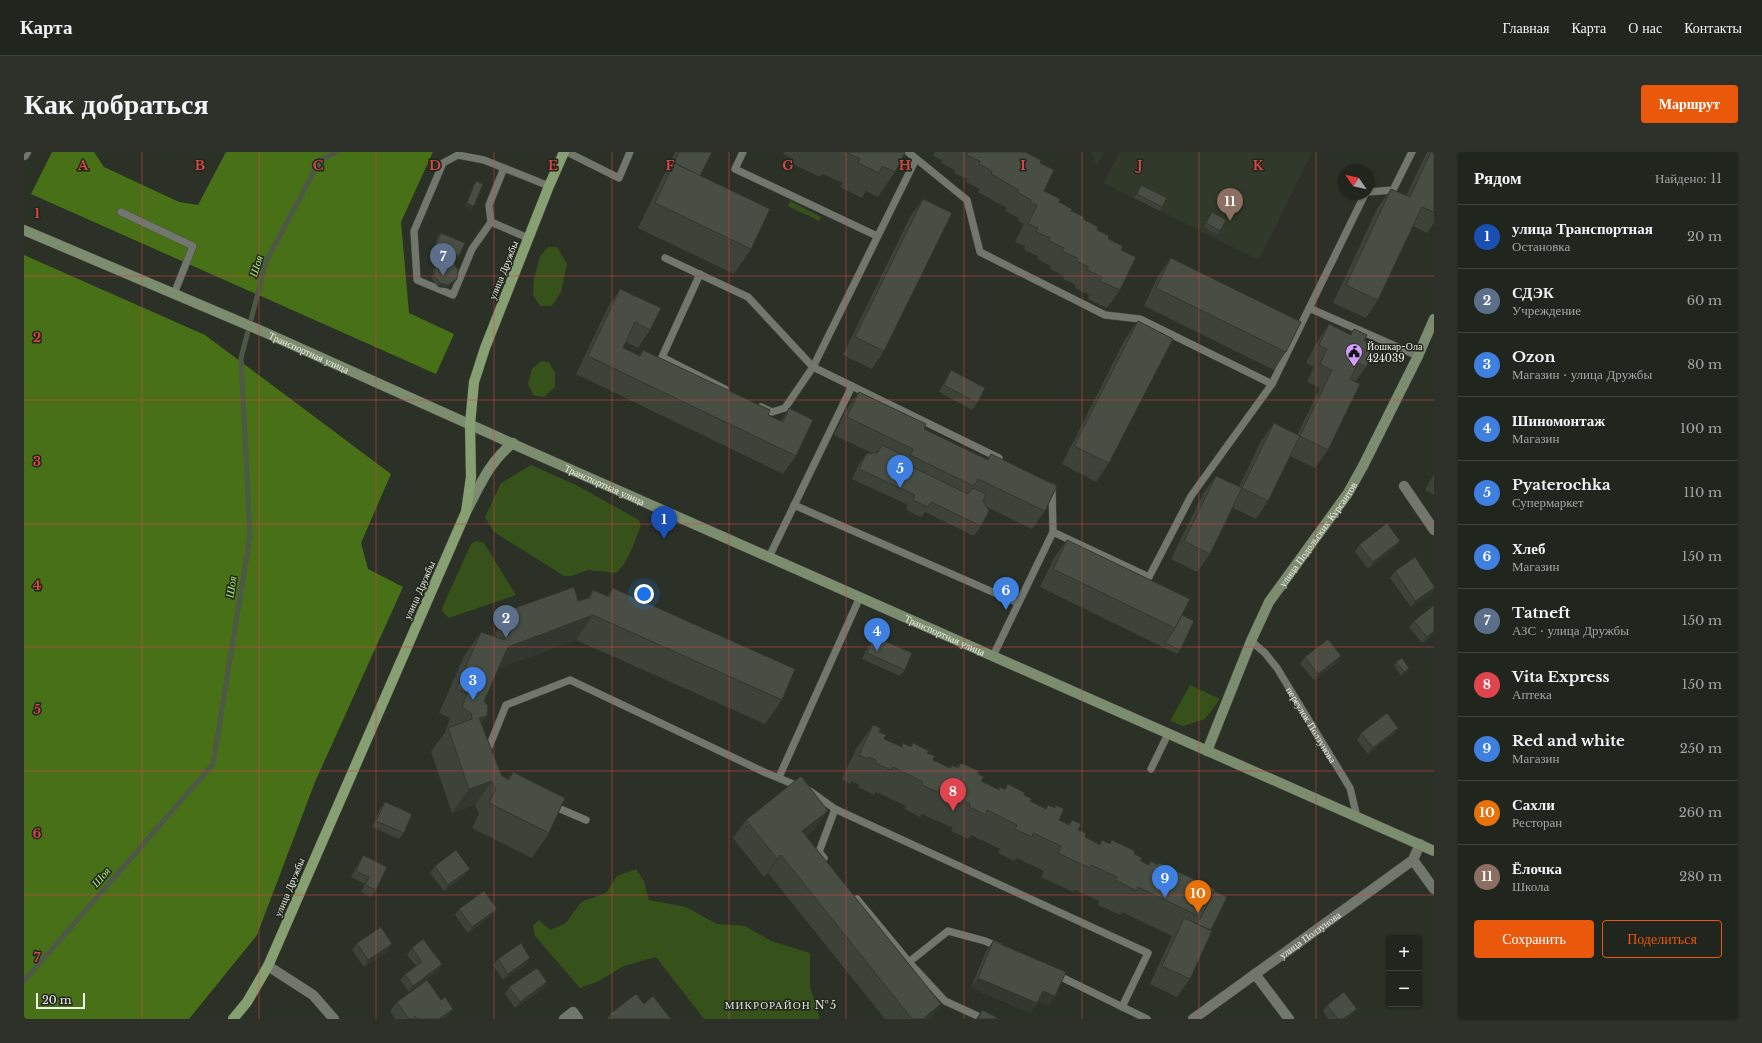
<!DOCTYPE html>
<html lang="ru">
<meta charset="utf-8">
<style>
:root{--surface:#20251d;--page:#2d312a;--text:#f1f3f6;--muted:#a2a5a4;--line:#3d423b;--accent:#ea580c}
body{margin:0;font-family:"Libre Baskerville",serif;background:var(--page);color:var(--text)}
.controls{position:absolute;right:12px;bottom:12px;display:grid;overflow:hidden;border-radius:4px;box-shadow:0 1px 3px #0004}
.controls button{width:36px;height:36px;display:grid;place-items:center;padding:0;border:0;border-bottom:1px solid var(--line);background:var(--surface);color:var(--text);font:20px sans-serif}
.compass{position:absolute;left:1314px;top:12px;width:36px;height:36px;border-radius:50%;background:var(--surface);box-shadow:0 1px 3px #0004;rotate:304deg}
.scale{position:absolute;left:12px;bottom:10px;width:49px;box-sizing:border-box;padding-left:4px;border:2px solid #ecf0e9;border-top:0;font-size:11px;line-height:14px;white-space:nowrap;color:#ecf0e9;-webkit-text-stroke:3px #22271d;paint-order:stroke}
.you{position:absolute;left:620px;top:442px;width:14px;height:14px;margin:-10px;border:3px solid #fff;border-radius:50%;background:#1a73e8;box-shadow:0 0 0 6px #1a73e833}
.badge{display:grid;place-items:center;width:26px;height:26px;border-radius:50%;background:var(--accent);color:#fff;font-size:13px;font-weight:700}
.pin{position:absolute;translate:-50% -33px;filter:drop-shadow(0 1px 2px #0008)}
.pin::after{content:'';position:absolute;top:21px;width:14px;height:12px;background:inherit;clip-path:polygon(0 0,100% 0,50% 100%)}
.list{margin:0;padding:0;list-style:none}
h2{display:flex;justify-content:space-between;align-items:center;height:52px;margin:0;padding:0 16px;font-size:17px}
h2 small{font-size:13px;font-weight:400;color:var(--muted)}
.list li{display:grid;grid-template-columns:26px 1fr auto;gap:12px;align-items:center;box-sizing:border-box;height:64px;padding:0 16px;border-top:1px solid var(--line)}
.list b{display:block;font-size:15px;white-space:nowrap}
.list p{margin:0;font-size:13px;white-space:nowrap;color:var(--muted)}
.list em{font-size:13px;font-style:normal;color:var(--muted)}
.actions{display:flex;gap:8px;padding:12px 16px}
.actions a{flex:1;padding:9px 0;border:1px solid var(--accent);border-radius:4px;text-align:center;font-size:14px;color:var(--accent)}
.actions .main{background:var(--accent);color:#fff}
.map{position:relative;flex:none;width:1410px;height:867px;overflow:hidden;border-radius:4px}
header{display:flex;align-items:center;gap:24px;box-sizing:border-box;height:56px;padding:0 20px;background:var(--surface);border-bottom:1px solid var(--line)}
header strong{font-size:19px}
nav{display:flex;gap:22px;margin-inline-start:auto;font-size:14px}
.intro{display:flex;align-items:center;justify-content:space-between;box-sizing:border-box;height:96px;padding:0 24px}
h1{margin:0;font-size:28px}
.button{padding:10px 18px;border-radius:4px;background:var(--accent);color:#fff;font-size:14px;font-weight:700}
main{display:flex;gap:24px;padding:0 24px}
aside{flex:1;background:var(--surface);border-radius:4px;box-shadow:0 1px 3px #0004}
.map>svg:first-child{display:block}
.built{fill:#313a2a}
.green{fill:#365119}
.forest{fill:#487017}
.lines{fill:none;stroke-linecap:round;stroke-linejoin:round}
.stream{stroke:#4e5846;stroke-width:5}
.lane-casing{stroke:#484d44;stroke-width:8}
.street-casing{stroke:#484d44;stroke-width:11}
.secondary-casing{stroke:#484d44;stroke-width:11}
.primary-casing{stroke:#484d44;stroke-width:11}
.lane{stroke:#71776c;stroke-width:7}
.street{stroke:#71776c;stroke-width:10}
.secondary{stroke:#7c8c6e;stroke-width:10}
.primary{stroke:#87a071;stroke-width:10}
.wall{fill:#3e433a}
.shaded-wall{fill:#32372f}
.building{fill:#484e43;stroke:#32372f}
.grid{fill:none;stroke:#d94645;stroke-width:1;stroke-opacity:0.55}
.labels{text-anchor:middle;stroke-width:3;stroke-linejoin:round;paint-order:stroke}
.street-label{font-size:10px;fill:#ecf0e9;stroke:#22271d}
.poi-label{font-size:10px;fill:#ecf0e9;stroke:#22271d;text-anchor:start}
.water-label{font-size:11px;font-style:italic;fill:#b4ed7d;stroke:#22271d}
.neighbourhood-label{font-size:11px;letter-spacing:1px;fill:#dce4d6;stroke:#22271d}
.grid-label{font-size:13px;text-anchor:middle;font-weight:bold;fill:#d94645;stroke:#22271d;stroke-width:3;stroke-linejoin:round;paint-order:stroke}
</style>
<header>
<strong>Карта</strong>
<nav><a>Главная</a><a>Карта</a><a>О нас</a><a>Контакты</a></nav>
</header>
<div class="intro"><h1>Как добраться</h1><a class="button">Маршрут</a></div>
<main>
<div class="map">
<svg width="1410" height="867" viewBox="0 0 1410 867">
<rect width="100%" height="100%" fill="#2b3127"/>
<g class="built">
<polygon points="1067,0 1080,0 1073,14"/>
<polygon points="1095,0 1288,0 1235,108 1080,31"/>
</g>
<g class="green">
<polygon points="766,49 797,65 795,69 764,54"/>
<polygon points="524,95 533,95 543,112 537,140 528,154 516,154 509,143 510,127 516,104"/>
<polygon points="517,209 525,210 531,221 531,235 520,245 509,243 504,232 508,217"/>
<path d="M 507,313 L 552,333 L 615,368 L 617,373 C 611,388 605,410 592,421 L 564,418 L 547,424 L 540,424 L 470,380 L 461,365 L 477,331 Z"/>
<polygon points="452,389 460,391 492,443 425,466 418,459 418,456 447,392"/>
<polygon points="1166,533 1196,547 1181,567 1159,574 1146,569"/>
<polygon points="612,717 620,729 625,748 662,755 693,772 721,774 747,789 786,801 786,835 796,867 680,867 632,805 600,814 573,830 556,836 511,784 509,774 515,768 526,778 542,771 557,750 582,741 593,724"/>
</g>
<g class="forest">
<polygon points="28,0 70,0 80,15 155,50 174,53 202,0 409,0 377,70 385,161 430,182 412,222 7,42"/>
<polygon points="0,103 181,183 367,322 337,391 344,417 379,435 291,630 233,783 165,867 0,867"/>
</g>
<g class="lines">
<polyline class="stream" points="0,829 189,612 226,384 217,206 242,110 296,8 313,0"/>
<defs>
<g id="lane">
<polyline points="543,0 595,26 606,0"/>
<polyline points="719,0 711,17 853,84"/>
<polyline points="884,0 943,48 956,100 1081,163 1116,167 1248,232"/>
<polyline points="1344,40 1369,38 1388,0"/>
<polyline points="97,60 169,94 150,142"/>
<polyline points="467,70 465,53 480,16"/>
<polyline points="504,86 467,70 448,97 429,143 393,128 390,79 419,11 434,3 460,8 525,34"/>
<polyline points="641,106 724,145 789,215 975,306"/>
<polyline points="676,122 638,205 701,237"/>
<polyline points="1285,156 1394,204"/>
<polyline points="737,255 748,260 761,256 789,215 892,7"/>
<polyline points="770,353 994,451"/>
<polyline points="1029,380 1125,425 1167,344 1248,232 1341,42"/>
<polyline points="745,405 828,234"/>
<path id="s1" d="M 1227,489 L 1241,501 L 1253,516 L 1326,636 L 1333,665"/>
<polyline points="969,504 1029,380 1028,335"/>
<polyline points="463,600 482,553 546,528 740,620 786,639 811,657 1124,801 1098,855"/>
<polyline points="1127,617 1144,582"/>
<polyline points="755,625 836,445"/>
<polyline points="527,653 562,668"/>
<polyline points="800,706 795,700 811,657"/>
<polyline points="833,747 885,810 921,849 960,867"/>
<polyline points="885,810 924,779 961,789 975,795"/>
<polyline points="1031,822 1123,867"/>
</g>
<g id="street">
<polyline points="0,3 2,0"/>
<polyline points="1380,334 1410,378"/>
<polyline points="1389,708 1410,737"/>
<polyline points="244,814 289,843 310,867"/>
<polyline points="1231,822 1265,867"/>
<polyline points="540,867 549,860 554,867"/>
<path id="s2" d="M 1169,867 L 1389,708 L 1396,692"/>
</g>
<g id="secondary">
<path id="s3" d="M 0,78 L 240,180 L 498,296 L 1410,699"/>
<path d="M 443,358 C 456,333 466,309 489,291"/>
<path id="s4" d="M 1183,599 L 1227,489 L 1245,450 L 1324,341 L 1339,314 L 1394,204 L 1410,167"/>
</g>
<polyline id="primary" points="209,867 223,850 244,814 442,360 447,325 446,272 450,230 461,196 525,34 540,0"/>
</defs>
<use href="#lane" class="lane-casing"/>
<use href="#street" class="street-casing"/>
<use href="#secondary" class="secondary-casing"/>
<use href="#primary" class="primary-casing"/>
<use href="#lane" class="lane"/>
<use href="#street" class="street"/>
<use href="#secondary" class="secondary"/>
<use href="#primary" class="primary"/>
</g>
<g class="wall">
<polygon points="651,0 688,0 676,24 727,97 710,122 614,76"/>
<polygon points="760,0 881,0 871,20 854,45 842,39 838,46 816,35 819,31 798,22 796,25 764,10 767,6 759,2"/>
<polygon points="911,0 1003,0 1003,1 1016,11 1020,39 1073,78 1097,98 1096,138 1083,156 1064,147 1065,143 1051,136 1052,133 1039,127 1040,124 1026,117 1027,114 1013,107 1014,104 1000,98 1001,94 991,90 1000,72 994,69 995,66 981,59 983,56 954,40 956,37 942,30 943,27 930,21 931,18 917,11 918,8 909,4"/>
<polygon points="1403,0 1410,0 1410,71 1403,81 1389,74 1354,148 1342,166 1309,151 1354,55 1367,37 1382,44"/>
<polygon points="452,29 448,57 441,54 450,32"/>
<polygon points="1117,33 1138,55 1136,59 1110,46"/>
<polygon points="899,47 860,199 848,217 819,203 886,65"/>
<polygon points="1188,60 1196,79 1194,83 1180,75"/>
<polygon points="417,81 435,104 433,108 409,98 414,84"/>
<polygon points="1147,106 1262,200 1250,218 1120,154 1134,124"/>
<polygon points="411,115 433,127 430,131 422,136 414,135 408,127 409,118"/>
<polygon points="596,137 626,178 614,196 602,190 599,196 615,204 619,198 757,269 765,256 772,304 759,322 552,222 584,155"/>
<polygon points="1114,169 1085,311 1072,330 1038,312 1101,187"/>
<polygon points="1305,172 1326,183 1330,177 1340,188 1342,215 1331,230 1304,298 1291,316 1266,304 1244,349 1232,367 1209,356 1186,402 1173,420 1147,407 1179,342 1192,324 1215,335 1237,289 1250,271 1273,283 1296,236 1283,230 1290,215 1282,211 1293,190"/>
<polygon points="927,218 953,251 948,258 915,240 923,225"/>
<polygon points="835,240 900,277 963,308 967,302 1021,359 1008,377 963,355 957,374 950,384 901,360 897,365 882,358 884,353 828,327 835,312 842,302 848,301 810,283 822,258"/>
<polygon points="1410,322 1410,343 1401,338"/>
<polygon points="1043,388 1158,463 1156,498 1153,502 1016,435 1030,406"/>
<polygon points="1376,389 1372,395 1344,417 1331,400 1335,393"/>
<polygon points="1371,419 1410,434 1410,437 1407,442 1387,455 1366,426"/>
<polygon points="589,436 758,548 741,572 552,488 475,516 460,549 457,572 478,624 484,627 489,620 525,681 508,706 448,676 455,662 451,653 428,661 407,600 421,580 426,566 415,561 440,504 457,480 473,486 471,481 488,457 554,449 564,446 569,438 583,444"/>
<polygon points="1410,453 1410,482 1398,491 1385,475 1390,469"/>
<polygon points="850,484 881,518 876,524 838,507 846,490"/>
<polygon points="1281,505 1313,511 1290,528 1276,512"/>
<polygon points="1372,510 1385,516 1383,519 1377,524 1370,513"/>
<polygon points="849,573 860,587 877,595 879,591 887,595 889,591 903,601 909,608 926,616 928,613 933,615 937,611 954,622 957,629 974,637 976,635 981,637 984,632 1000,643 1006,649 1022,657 1024,653 1030,656 1032,653 1035,668 1045,672 1048,668 1054,678 1061,685 1075,693 1078,688 1085,692 1088,688 1110,702 1116,709 1124,713 1127,709 1190,739 1187,778 1166,827 1153,845 1126,832 1148,784 1098,760 1096,763 1074,753 1075,749 1051,738 1049,740 1017,725 1020,719 993,706 990,709 974,701 976,697 947,683 944,687 927,679 929,676 898,662 896,665 881,657 882,654 852,640 850,643 834,635 835,633 828,629 826,632 818,627 832,597"/>
<polygon points="1337,581 1370,582 1344,602 1333,588"/>
<polygon points="361,650 380,681 375,687 348,675 356,657"/>
<polygon points="722,668 791,677 782,684 907,867 861,867 744,721 740,725 709,686"/>
<polygon points="339,703 352,738 347,745 337,740 341,732 327,725 335,710"/>
<polygon points="411,714 441,723 420,739 406,721"/>
<polygon points="435,757 468,763 444,781 431,763"/>
<polygon points="969,789 1031,844 1025,854 1014,849 1007,861 947,836 962,799"/>
<polygon points="333,791 364,799 340,815 328,798"/>
<polygon points="388,796 418,812 413,819 385,840 376,828 381,822 392,814 383,803"/>
<polygon points="474,807 502,813 479,828 469,813"/>
<polygon points="485,835 519,837 491,856 481,842"/>
<polygon points="417,848 429,857 422,867 371,867 366,859 373,850"/>
<polygon points="620,852 647,867 583,867 586,862"/>
<polygon points="1303,853 1328,863 1323,867 1304,867 1299,859"/>
<polygon points="958,858 973,867 952,867"/>
</g>
<g class="shaded-wall">
<polygon points="443,51 450,54 448,57 441,54"/>
<polygon points="411,94 435,104 433,108 409,98"/>
<polygon points="433,127 430,131 422,136 414,135 416,131"/>
<polygon points="1376,389 1372,395 1344,417 1349,410"/>
<polygon points="1410,436 1407,442 1387,455 1391,449"/>
<polygon points="569,463 552,488 467,519 484,495"/>
<polygon points="1410,479 1410,482 1398,491 1403,485"/>
<polygon points="1317,504 1313,511 1290,528 1294,522"/>
<polygon points="1385,516 1383,519 1377,524 1380,520"/>
<polygon points="463,564 446,588 455,566"/>
<polygon points="1374,576 1370,582 1344,602 1349,596"/>
<polygon points="468,629 451,653 428,661 445,637"/>
<polygon points="804,659 791,677 766,697 778,679"/>
<polygon points="757,703 744,721 740,725 753,707"/>
<polygon points="446,717 441,723 420,739 424,733"/>
<polygon points="473,757 468,763 444,781 448,775"/>
<polygon points="368,792 364,799 340,815 344,808"/>
<polygon points="506,806 502,813 479,828 484,822"/>
<polygon points="418,812 413,819 385,840 389,834"/>
<polygon points="954,826 1013,851 1007,861 947,836"/>
<polygon points="523,830 519,837 491,856 496,850"/>
<polygon points="1019,839 1031,844 1025,854 1012,848"/>
<polygon points="917,852 907,867 899,867"/>
<polygon points="429,857 422,867 415,867"/>
<polygon points="1333,857 1328,863 1323,867 1319,867"/>
</g>
<g class="building">
<polygon points="655,0 688,0 676,24 650,11 646,18"/>
<polygon points="822,0 881,0 871,20 858,14 855,21 834,11 836,7"/>
<polygon points="944,0 1003,0 1003,1 1017,8 1016,11 1030,18 1020,39 1036,47 1035,50 1048,57 1047,59 1060,65 1059,67 1074,75 1073,78 1085,84 1084,87 1099,94 1097,98 1112,105 1096,138 1076,129 1078,125 1063,118 1065,115 1052,109 1053,106 1038,99 1040,96 1025,89 1026,86 1012,80 1014,76 1004,72 1013,53 1006,51 1007,48 994,41 995,38 967,22 968,19 955,12 956,9 942,3"/>
<polygon points="1407,0 1410,0 1410,60 1398,55 1354,148 1322,133 1367,37 1386,45"/>
<polygon points="650,11 746,57 727,97 631,51"/>
<polygon points="452,29 459,32 450,54 443,51"/>
<polygon points="1117,33 1143,46 1138,55 1113,42"/>
<polygon points="899,47 928,61 860,199 831,185"/>
<polygon points="1188,60 1202,68 1196,79 1182,71"/>
<polygon points="417,81 441,91 435,104 411,94"/>
<polygon points="1147,106 1277,170 1262,200 1132,136"/>
<polygon points="421,108 429,110 434,118 433,127 424,133 416,131 410,123 411,115 416,110"/>
<polygon points="596,137 637,156 626,178 611,170 599,196 616,204 619,198 746,258 744,263 759,270 765,256 789,268 772,304 564,204"/>
<polygon points="1114,169 1149,187 1085,311 1050,294"/>
<polygon points="1305,172 1327,183 1330,177 1343,183 1340,188 1352,194 1342,215 1334,211 1326,227 1336,232 1304,298 1276,284 1308,218 1296,212 1303,197 1295,193"/>
<polygon points="927,218 961,236 953,251 920,233"/>
<polygon points="835,240 902,272 900,277 964,308 967,302 1033,334 1021,359 954,327 950,334 886,303 889,297 823,265"/>
<polygon points="1250,271 1276,284 1244,349 1218,336 1186,402 1160,389 1192,324 1218,336"/>
<polygon points="858,293 883,305 880,311 944,342 949,336 962,342 959,349 965,359 957,374 907,350 904,355 889,348 891,343 835,317 842,302 854,300"/>
<polygon points="1363,371 1376,389 1349,410 1335,393"/>
<polygon points="1043,388 1166,447 1151,476 1029,417"/>
<polygon points="1391,405 1410,434 1410,436 1391,449 1371,419"/>
<polygon points="550,435 554,449 566,446 569,438 585,445 589,436 771,517 758,548 569,463 484,495 460,549 464,554 463,564 455,566 478,624 485,628 489,620 541,646 525,681 465,651 472,637 468,629 445,637 424,576 448,567 447,561 438,555 443,541 432,537 457,480 480,488 486,481 483,471 492,468 488,457"/>
<polygon points="1410,453 1410,479 1403,485 1390,469"/>
<polygon points="1158,463 1170,469 1156,498 1141,491 1151,476"/>
<polygon points="850,484 888,501 881,518 843,501"/>
<polygon points="1304,487 1317,504 1294,522 1281,505"/>
<polygon points="1378,506 1385,516 1380,520 1372,510"/>
<polygon points="1363,561 1374,576 1349,596 1337,581"/>
<polygon points="849,573 857,576 855,580 862,583 860,587 878,595 879,591 887,595 889,591 905,599 903,601 911,604 909,608 926,616 928,613 934,616 937,611 955,619 954,622 960,625 957,629 975,638 976,635 981,638 984,632 1001,641 1000,643 1008,647 1006,649 1022,657 1024,653 1031,656 1032,653 1040,657 1035,668 1045,673 1048,668 1057,672 1054,678 1062,681 1061,685 1076,693 1078,688 1086,692 1088,688 1111,699 1110,702 1118,706 1116,709 1125,713 1127,709 1133,713 1135,711 1191,737 1177,765 1114,735 1113,739 1091,728 1093,725 1067,713 1066,716 1034,701 1037,694 1009,681 1008,685 991,677 993,673 963,658 962,663 945,655 946,652 915,637 914,640 898,633 899,630 869,615 867,618 851,611 852,608 845,605 843,607 835,603"/>
<polygon points="777,624 804,659 778,679 917,852 899,867 888,867 757,703 753,707 722,668"/>
<polygon points="361,650 388,662 380,681 352,669"/>
<polygon points="432,698 446,717 424,733 411,714"/>
<polygon points="339,703 363,715 352,738 341,733 345,725 332,719"/>
<polygon points="460,739 473,757 448,775 435,757"/>
<polygon points="1190,739 1203,745 1187,778 1173,772 1177,765"/>
<polygon points="1160,766 1188,779 1166,827 1138,814"/>
<polygon points="357,775 368,792 344,808 333,791"/>
<polygon points="399,787 418,812 389,834 381,822 398,810 388,796"/>
<polygon points="969,789 1042,820 1031,844 1019,839 1013,851 954,826"/>
<polygon points="497,791 506,806 484,822 474,807"/>
<polygon points="513,816 523,830 496,850 485,835"/>
<polygon points="403,828 417,848 421,845 429,857 415,867 393,867 391,864 388,867 385,867 373,850"/>
<polygon points="1320,840 1333,857 1319,867 1314,867 1303,853"/>
<polygon points="612,842 620,852 629,844 647,867 590,867 586,862"/>
<polygon points="958,858 974,866 973,867 954,867"/>
</g>
<path class="grid" d="M 118,0 L 118,867M 235,0 L 235,867M 352,0 L 352,867M 470,0 L 470,867M 588,0 L 588,867M 705,0 L 705,867M 822,0 L 822,867M 940,0 L 940,867M 1058,0 L 1058,867M 1175,0 L 1175,867M 1292,0 L 1292,867M 0,124 L 1410,124M 0,248 L 1410,248M 0,372 L 1410,372M 0,495 L 1410,495M 0,619 L 1410,619M 0,743 L 1410,743"/>
<defs>
<symbol id="civic-pin" viewBox="-11 -11 22 30"><path d="M0 17L-7.5 6A9.5 9.5 0 1 1 7.5 6Z" fill="#d59bfa" stroke="#22271d"/><path d="M-.6-6.5H3V-4.5H.6V-3L4-1V1h2V6H-6V1h2V-1L-.6-3ZM-1.2 2.5V6h2.4V2.5Z" fill="#111"/></symbol>
</defs>
<g fill-rule="evenodd">
<use href="#civic-pin" x="1320" y="190" width="20" height="27"/>
</g>
<g class="labels">
<g class="street-label">
<text transform="translate(479 118) rotate(-68)" y="4">улица Дружбы</text>
<text dy="4" stroke="none"><textPath href="#s3" startOffset="310">Транспортная улица</textPath></text>
<text dy="4" stroke="none"><textPath href="#s3" startOffset="634">Транспортная улица</textPath></text>
<text dy="4" stroke="none"><textPath href="#s4" startOffset="245">улица Подольских Курсантов</textPath></text>
<text transform="translate(395 438) rotate(-66)" y="4">улица Дружбы</text>
<text dy="4" stroke="none"><textPath href="#s3" startOffset="1006">Транспортная улица</textPath></text>
<text dy="4" stroke="none"><textPath href="#s1" startOffset="104">переулок Ползунова</textPath></text>
<text transform="translate(265 735) rotate(-67)" y="4">улица Дружбы</text>
<text dy="4" stroke="none"><textPath href="#s2" startOffset="144">улица Ползунова</textPath></text>
</g>
<g class="poi-label">
<text x="1343" y="198">Йошкар-Ола<tspan x="1343" dy="12">424039</tspan></text>
</g>
<g class="water-label">
<text transform="translate(232 114) rotate(-72)" y="4">Шоя</text>
<text transform="translate(207 435) rotate(-81)" y="4">Шоя</text>
<text transform="translate(77 725) rotate(-49)" y="4">Шоя</text>
</g>
<g class="neighbourhood-label">
<text x="757" y="857">МИКРОРАЙОН №5</text>
</g>
</g>
<g class="grid-label">
<text x="59" y="18">A</text>
<text x="176" y="18">B</text>
<text x="294" y="18">C</text>
<text x="411" y="18">D</text>
<text x="529" y="18">E</text>
<text x="646" y="18">F</text>
<text x="764" y="18">G</text>
<text x="881" y="18">H</text>
<text x="999" y="18">I</text>
<text x="1116" y="18">J</text>
<text x="1234" y="18">K</text>
<text x="13" y="66">1</text>
<text x="13" y="190">2</text>
<text x="13" y="314">3</text>
<text x="13" y="438">4</text>
<text x="13" y="562">5</text>
<text x="13" y="686">6</text>
<text x="13" y="810">7</text>
</g>
</svg>
<div class="controls">
<button>+</button>
<button>−</button>
</div>
<svg class="compass" viewBox="-18 -18 36 36"><path d="M0-13l5 13h-10z" fill="#e53935"/><path d="M0 13l5-13h-10z" fill="#a2a5a4"/></svg>
<div class="scale">20 m</div>
<div class="you"></div>
<div class="pin badge" style="left:640px;top:387px;background:#1a4fb4">1</div>
<div class="pin badge" style="left:482px;top:486px;background:#5c6f8a">2</div>
<div class="pin badge" style="left:449px;top:548px;background:#3f7fe0">3</div>
<div class="pin badge" style="left:853px;top:499px;background:#3f7fe0">4</div>
<div class="pin badge" style="left:876px;top:336px;background:#3f7fe0">5</div>
<div class="pin badge" style="left:982px;top:458px;background:#3f7fe0">6</div>
<div class="pin badge" style="left:419px;top:124px;background:#5c6f8a">7</div>
<div class="pin badge" style="left:929px;top:659px;background:#e0444e">8</div>
<div class="pin badge" style="left:1141px;top:746px;background:#3f7fe0">9</div>
<div class="pin badge" style="left:1174px;top:761px;background:#e8710a">10</div>
<div class="pin badge" style="left:1206px;top:69px;background:#8d6e63">11</div>
</div>
<aside>
<h2>Рядом<small>Найдено: 11</small></h2>
<ul class="list">
<li><span class="badge" style="background:#1a4fb4">1</span><div><b>улица Транспортная</b><p>Остановка</p></div><em>20 m</em></li>
<li><span class="badge" style="background:#5c6f8a">2</span><div><b>СДЭК</b><p>Учреждение</p></div><em>60 m</em></li>
<li><span class="badge" style="background:#3f7fe0">3</span><div><b>Ozon</b><p>Магазин · улица Дружбы</p></div><em>80 m</em></li>
<li><span class="badge" style="background:#3f7fe0">4</span><div><b>Шиномонтаж</b><p>Магазин</p></div><em>100 m</em></li>
<li><span class="badge" style="background:#3f7fe0">5</span><div><b>Pyaterochka</b><p>Супермаркет</p></div><em>110 m</em></li>
<li><span class="badge" style="background:#3f7fe0">6</span><div><b>Хлеб</b><p>Магазин</p></div><em>150 m</em></li>
<li><span class="badge" style="background:#5c6f8a">7</span><div><b>Tatneft</b><p>АЗС · улица Дружбы</p></div><em>150 m</em></li>
<li><span class="badge" style="background:#e0444e">8</span><div><b>Vita Express</b><p>Аптека</p></div><em>150 m</em></li>
<li><span class="badge" style="background:#3f7fe0">9</span><div><b>Red and white</b><p>Магазин</p></div><em>250 m</em></li>
<li><span class="badge" style="background:#e8710a">10</span><div><b>Сахли</b><p>Ресторан</p></div><em>260 m</em></li>
<li><span class="badge" style="background:#8d6e63">11</span><div><b>Ёлочка</b><p>Школа</p></div><em>280 m</em></li>
</ul>
<div class="actions"><a class="main">Сохранить</a><a>Поделиться</a></div>
</aside>
</main>
